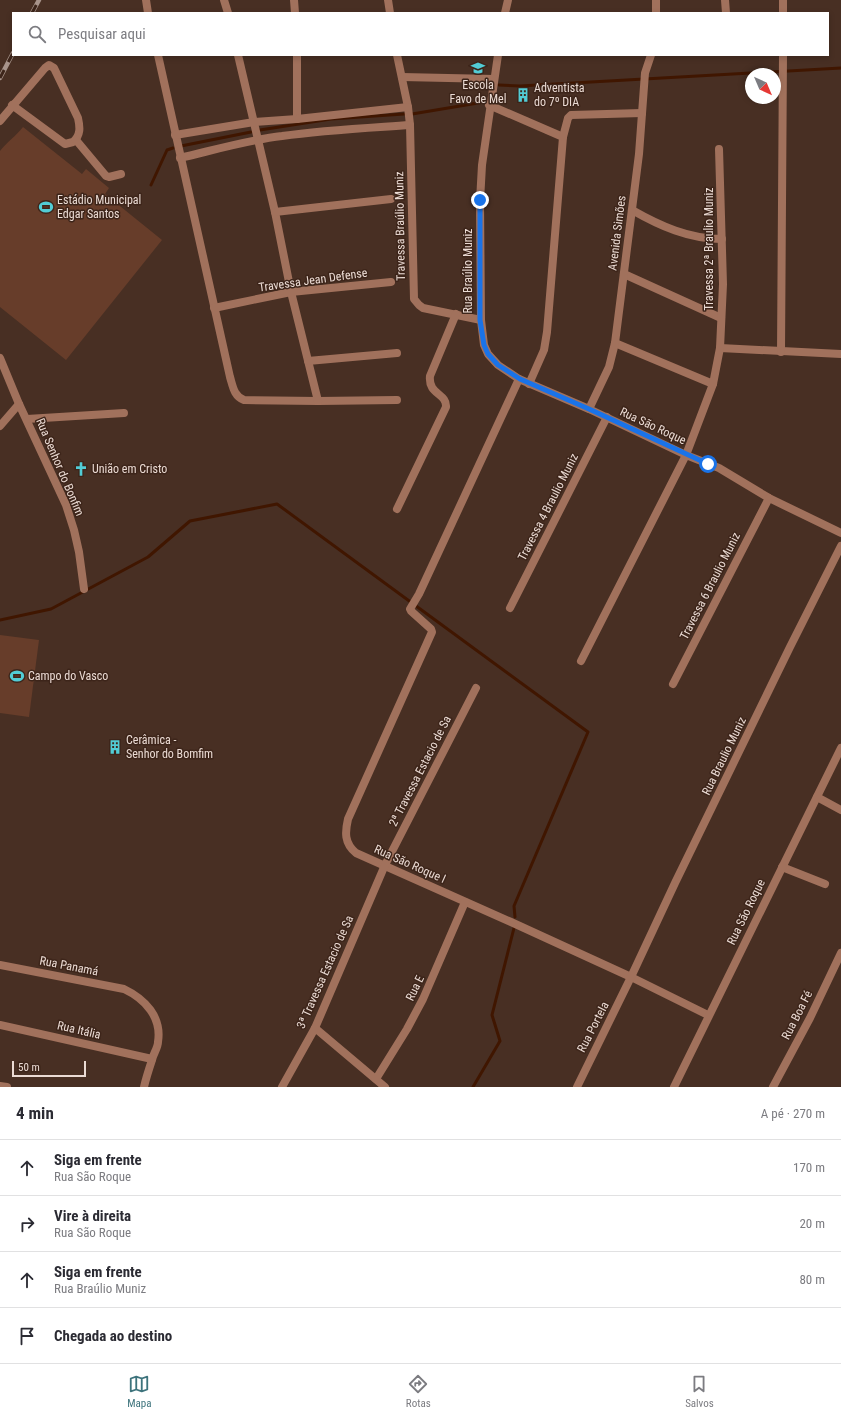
<!DOCTYPE html>
<html lang="pt">
<meta charset="utf-8">
<style>
:root{--surface:#fff;--page:#f7f7f7;--text:#2b2b33;--muted:#7c7c81;--line:#e1e1e2;--accent:#3d737c}
body{margin:0;font-family:"Roboto Condensed",sans-serif;background:var(--page);color:var(--text)}
.compass{position:absolute;left:745px;top:68px;width:36px;height:36px;border-radius:50%;background:var(--surface);box-shadow:0 2px 6px #0003;rotate:136deg}
.scale{position:absolute;left:12px;bottom:10px;width:74px;box-sizing:border-box;padding-left:4px;border:2px solid #ebdbd4;border-top:0;font-size:11px;line-height:14px;white-space:nowrap;color:#ebdbd4;-webkit-text-stroke:3px #3d251a;paint-order:stroke}
.stop{position:absolute;width:12px;height:12px;margin:-9px;border:3px solid #1a73e8;border-radius:50%;background:#fff}
.stop.end{background:#1a73e8;border-color:#fff;box-shadow:0 1px 4px #0008}
.list{margin:0;padding:0;list-style:none}
h2{display:flex;justify-content:space-between;align-items:center;height:52px;margin:0;padding:0 16px;font-size:17px}
h2 small{font-size:13px;font-weight:400;color:var(--muted)}
.list li{display:grid;grid-template-columns:26px 1fr auto;gap:12px;align-items:center;box-sizing:border-box;height:56px;padding:0 16px;border-top:1px solid var(--line)}
.list b{display:block;font-size:15px;white-space:nowrap}
.list p{margin:0;font-size:13px;white-space:nowrap;color:var(--muted)}
.list em{font-size:13px;font-style:normal;color:var(--muted)}
.icon{flex:none;width:22px;height:22px;fill:none;stroke:currentColor;stroke-width:2;stroke-linecap:round;stroke-linejoin:round}
.map{position:relative;flex:none;width:841px;height:1087px;overflow:hidden}
.search{position:absolute;background:var(--surface);box-shadow:0 2px 6px #0003;left:12px;right:12px;top:12px;height:44px;display:flex;align-items:center;gap:10px;box-sizing:border-box;padding:0 14px;border-radius:0px;color:var(--muted);font-size:15px}
.sheet{height:276px;background:var(--surface)}
nav{display:flex;justify-content:space-around;align-items:center;box-sizing:border-box;height:56px;border-top:1px solid var(--line);background:var(--surface);font-size:11px;color:var(--muted)}
nav a{display:grid;justify-items:center;gap:2px}
nav .on{color:var(--accent)}
.map>svg:first-child{display:block}
.green{fill:#673d2a}
.lines{fill:none;stroke-linecap:round;stroke-linejoin:round}
.stream{stroke:#401600;stroke-width:3}
.street{stroke:#a1715c;stroke-width:8}
.rail-casing{stroke:#a8948b;stroke-width:4.5}
.rail{stroke:#3d251a;stroke-width:3;stroke-dasharray:9;stroke-linecap:butt}
.route{stroke:#1a73e8;stroke-width:5}
.labels{text-anchor:middle;stroke-width:3;stroke-linejoin:round;paint-order:stroke}
.poi-label{font-size:12px;fill:#ebdbd4;stroke:#3d251a;text-anchor:start}
.street-label{font-size:12px;fill:#ebdbd4;stroke:#3d251a}
</style>
<div class="map">
<svg width="841" height="1087" viewBox="0 0 841 1087">
<rect width="100%" height="100%" fill="#482f23"/>
<g class="green">
<path d="M 23,127 L 82,174 L 86,169 L 109,188 L 105,194 L 162,240 L 66,360 L 0,307 L 0,151 C 7,142 16,136 23,127 Z"/>
<polygon points="0,635 39,640 29,717 0,713"/>
</g>
<g class="lines">
<g class="stream">
<polyline points="499,85 520,86 841,68"/>
<polyline points="412,114 484,102"/>
<polyline points="260,130 331,119 404,114"/>
<polyline points="181,146 251,132"/>
<polyline points="151,185 167,150 173,148"/>
<polyline points="0,620 51,609 148,557 190,521 277,504 588,732 514,906 515,917"/>
<polyline points="473,1087 500,1041 492,1015 514,928"/>
</g>
<g class="street">
<polyline points="146,0 148,13"/>
<polyline points="224,0 228,13"/>
<polyline points="294,0 295,13"/>
<polyline points="388,0 390,13"/>
<polyline points="725,0 726,13"/>
<polyline points="505,13 508,0"/>
<polyline points="656,13 656,0"/>
<polyline points="783,13 783,0"/>
<path d="M 158,55 L 230,377 C 233,387 234,396 244,400 L 318,401 L 397,400"/>
<polyline points="238,55 275,212 291,292 318,401"/>
<polyline points="297,55 297,119"/>
<polyline points="397,55 408,107 410,125 414,299 419,305 423,308 481,320"/>
<polyline points="498,55 482,165 480,201 481,320 484,345 488,354 498,365 519,379 589,409 686,455 719,468 769,498 841,533"/>
<polyline points="402,77 494,79"/>
<polyline points="489,105 563,137 547,332 544,350 529,384"/>
<path d="M 0,121 L 45,68 L 49,65 L 54,68 L 78,118 C 80,127 81,135 73,142 L 65,144 L 12,105"/>
<polyline points="175,135 254,122 297,119 408,107"/>
<polyline points="563,137 568,118 571,115 642,113"/>
<polyline points="76,140 106,176 109,177 121,174"/>
<path d="M 180,158 C 214,150 248,140 282,136 C 324,130 367,128 410,125"/>
<path d="M 632,210 C 660,226 689,239 722,239"/>
<polyline points="275,212 391,199"/>
<polyline points="624,274 721,318"/>
<polyline points="214,308 291,292 391,282"/>
<polyline points="615,343 713,384"/>
<polyline points="720,348 841,354"/>
<polyline points="781,352 783,55"/>
<polyline points="0,358 19,404 66,505 74,530 79,552 84,589"/>
<polyline points="308,361 397,353"/>
<path d="M 519,379 L 419,594 L 410,609 L 411,611 L 431,629 L 432,632 L 348,819 C 345,832 344,843 356,853 L 511,922 L 631,977 L 708,1015"/>
<polyline points="589,409 609,367 615,343 639,154 645,73 651,55"/>
<polyline points="27,419 124,413"/>
<polyline points="0,426 19,404"/>
<path d="M 397,509 L 446,407 C 447,393 428,395 430,376 L 456,314"/>
<polyline points="510,608 607,417"/>
<polyline points="581,661 686,455 713,384 720,348 723,284 719,149"/>
<polyline points="673,684 769,498"/>
<polyline points="817,797 841,810"/>
<polyline points="782,867 825,884"/>
<path d="M 0,965 L 124,989 C 145,999 162,1017 158,1042 C 158,1048 153,1054 152,1060 C 149,1069 146,1078 144,1087"/>
<polyline points="0,1025 152,1059"/>
<polyline points="315,1028 385,1087"/>
<polyline points="376,1079 407,1029 423,999 465,902"/>
<polyline points="0,1086 7,1087"/>
<polyline points="282,1087 315,1028 385,865 476,688"/>
<polyline points="577,1087 631,977 675,883 790,647 841,546"/>
<polyline points="674,1087 841,748"/>
<polyline points="773,1087 810,1018 841,953"/>
</g>
<defs>
<g id="rail">
<polyline points="32,13 39,0"/>
<polyline points="0,78 13,53"/>
</g>
</defs>
<use href="#rail" class="rail-casing"/>
<use href="#rail" class="rail"/>
</g>
<g class="lines">
<polyline class="route" points="480,200 480,320 484,345 488,354 498,365 520,379 589,409 708,464"/>
</g>
<defs>
<symbol id="school-bare" viewBox="-9 -9 18 18"><path d="M0-5L7-2L0 1L-7-2ZM-4 1L0 2.5L4 1V4Q0 6-4 4Z" fill="#52ccd5" stroke="#3d251a" stroke-width="2.5" paint-order="stroke"/></symbol>
<symbol id="building-bare" viewBox="-9 -9 18 18"><path d="M-4-6H4V6H1V3H-1V6H-4ZM-2.5-4.3h1.7v1.8h-1.7ZM.8-4.3h1.7v1.8H.8ZM-2.5-1h1.7V.8h-1.7ZM.8-1h1.7V.8H.8Z" fill="#52ccd5" stroke="#3d251a" stroke-width="2.5" paint-order="stroke"/></symbol>
<symbol id="stadium-bare" viewBox="-9 -9 18 18"><path d="M0-5a6.5 5 0 1 0 0 10a6.5 5 0 1 0 0-10ZM-3.5-1.8h7v3.6h-7Z" fill="#52ccd5" stroke="#3d251a" stroke-width="2.5" paint-order="stroke"/></symbol>
<symbol id="church-bare" viewBox="-9 -9 18 18"><path d="M-1.2-6h2.4v3.5h3.3v2.4h-3.3V6h-2.4V-.1h-3.3v-2.4h3.3Z" fill="#52ccd5" stroke="#3d251a" stroke-width="2.5" paint-order="stroke"/></symbol>
</defs>
<g fill-rule="evenodd">
<use href="#school-bare" x="468" y="58" width="20" height="20"/>
<use href="#building-bare" x="513" y="85" width="20" height="20"/>
<use href="#stadium-bare" x="36" y="197" width="20" height="20"/>
<use href="#church-bare" x="71" y="459" width="20" height="20"/>
<use href="#stadium-bare" x="7" y="666" width="20" height="20"/>
<use href="#building-bare" x="105" y="737" width="20" height="20"/>
</g>
<g class="labels">
<g class="poi-label">
<text x="478" y="89" text-anchor="middle">Escola<tspan x="478" dy="14">Favo de Mel</tspan></text>
<text x="534" y="92">Adventista<tspan x="534" dy="14">do 7º DIA</tspan></text>
<text x="57" y="204">Estádio Municipal<tspan x="57" dy="14">Edgar Santos</tspan></text>
<text x="92" y="473">União em Cristo</text>
<text x="28" y="680">Campo do Vasco</text>
<text x="126" y="744">Cerâmica -<tspan x="126" dy="14">Senhor do Bomfim</tspan></text>
</g>
<g class="street-label">
<text transform="translate(400 226) rotate(-91)" y="4">Travessa Braúlio Muniz</text>
<text transform="translate(617 233) rotate(-83)" y="4">Avenida Simões</text>
<text transform="translate(709 249) rotate(-90)" y="4">Travessa 2ª Braulio Muniz</text>
<text transform="translate(468 271) rotate(-90)" y="4">Rua Braúlio Muniz</text>
<text transform="translate(313 280) rotate(-8)" y="4">Travessa Jean Defense</text>
<text transform="translate(653 426) rotate(25)" y="4">Rua São Roque</text>
<text transform="translate(60 467) rotate(67)" y="4">Rua Senhor do Bonfim</text>
<text transform="translate(548 507) rotate(-63)" y="4">Travessa 4 Braulio Muniz</text>
<text transform="translate(710 586) rotate(-63)" y="4">Travessa 6 Braulio Muniz</text>
<text transform="translate(724 756) rotate(-64)" y="4">Rua Braulio Muniz</text>
<text transform="translate(420 771) rotate(-63)" y="4">2ª Travessa Estacio de Sa</text>
<text transform="translate(410 864) rotate(24)" y="4">Rua São Roque I</text>
<text transform="translate(746 912) rotate(-64)" y="4">Rua São Roque</text>
<text transform="translate(69 966) rotate(11)" y="4">Rua Panamá</text>
<text transform="translate(325 972) rotate(-66)" y="4">3ª Travessa Estacio de Sa</text>
<text transform="translate(415 988) rotate(-64)" y="4">Rua E</text>
<text transform="translate(797 1015) rotate(-63)" y="4">Rua Boa Fé</text>
<text transform="translate(593 1027) rotate(-63)" y="4">Rua Portela</text>
<text transform="translate(79 1030) rotate(13)" y="4">Rua Itália</text>
</g>
</g>
</svg>
<svg class="compass" viewBox="-18 -18 36 36"><path d="M0-13l5 13h-10z" fill="#e53935"/><path d="M0 13l5-13h-10z" fill="#7c7c81"/></svg>
<div class="scale">50 m</div>
<div class="stop" style="left:708px;top:464px"></div>
<div class="stop end" style="left:480px;top:200px"></div>
<div class="search"><svg class="icon" aria-label="search" viewBox="0 0 24 24"><circle cx="10" cy="10" r="6"/><path d="M15 15l6 6"/></svg>Pesquisar aqui</div>
</div>
<section class="sheet">
<h2>4 min<small>A pé · 270 m</small></h2>
<ul class="list">
<li><svg class="icon" aria-label="ahead" viewBox="0 0 24 24"><path d="M12 20V5M6 11l6-6 6 6"/></svg><div><b>Siga em frente</b><p>Rua São Roque</p></div><em>170 m</em></li>
<li><svg class="icon" aria-label="right" viewBox="0 0 24 24"><path d="M7 20v-9h11M14 6l5 5-5 5"/></svg><div><b>Vire à direita</b><p>Rua São Roque</p></div><em>20 m</em></li>
<li><svg class="icon" aria-label="ahead" viewBox="0 0 24 24"><path d="M12 20V5M6 11l6-6 6 6"/></svg><div><b>Siga em frente</b><p>Rua Braúlio Muniz</p></div><em>80 m</em></li>
<li><svg class="icon" aria-label="arrive" viewBox="0 0 24 24"><path d="M6 21V4h12l-3 4 3 4H6"/></svg><div><b>Chegada ao destino</b></div></li>
</ul>
</section>
<nav>
<a class="on"><svg class="icon" aria-label="map" viewBox="0 0 24 24"><path d="M3 6l6-2 6 2 6-2v14l-6 2-6-2-6 2zM9 4v14M15 6v14"/></svg>Mapa</a>
<a><svg class="icon" aria-label="directions" viewBox="0 0 24 24"><path d="M12 3l9 9-9 9-9-9zM9 14v-3h6M13 9l2 2-2 2"/></svg>Rotas</a>
<a><svg class="icon" aria-label="saved" viewBox="0 0 24 24"><path d="M7 4h10v16l-5-4-5 4z"/></svg>Salvos</a>
</nav>
